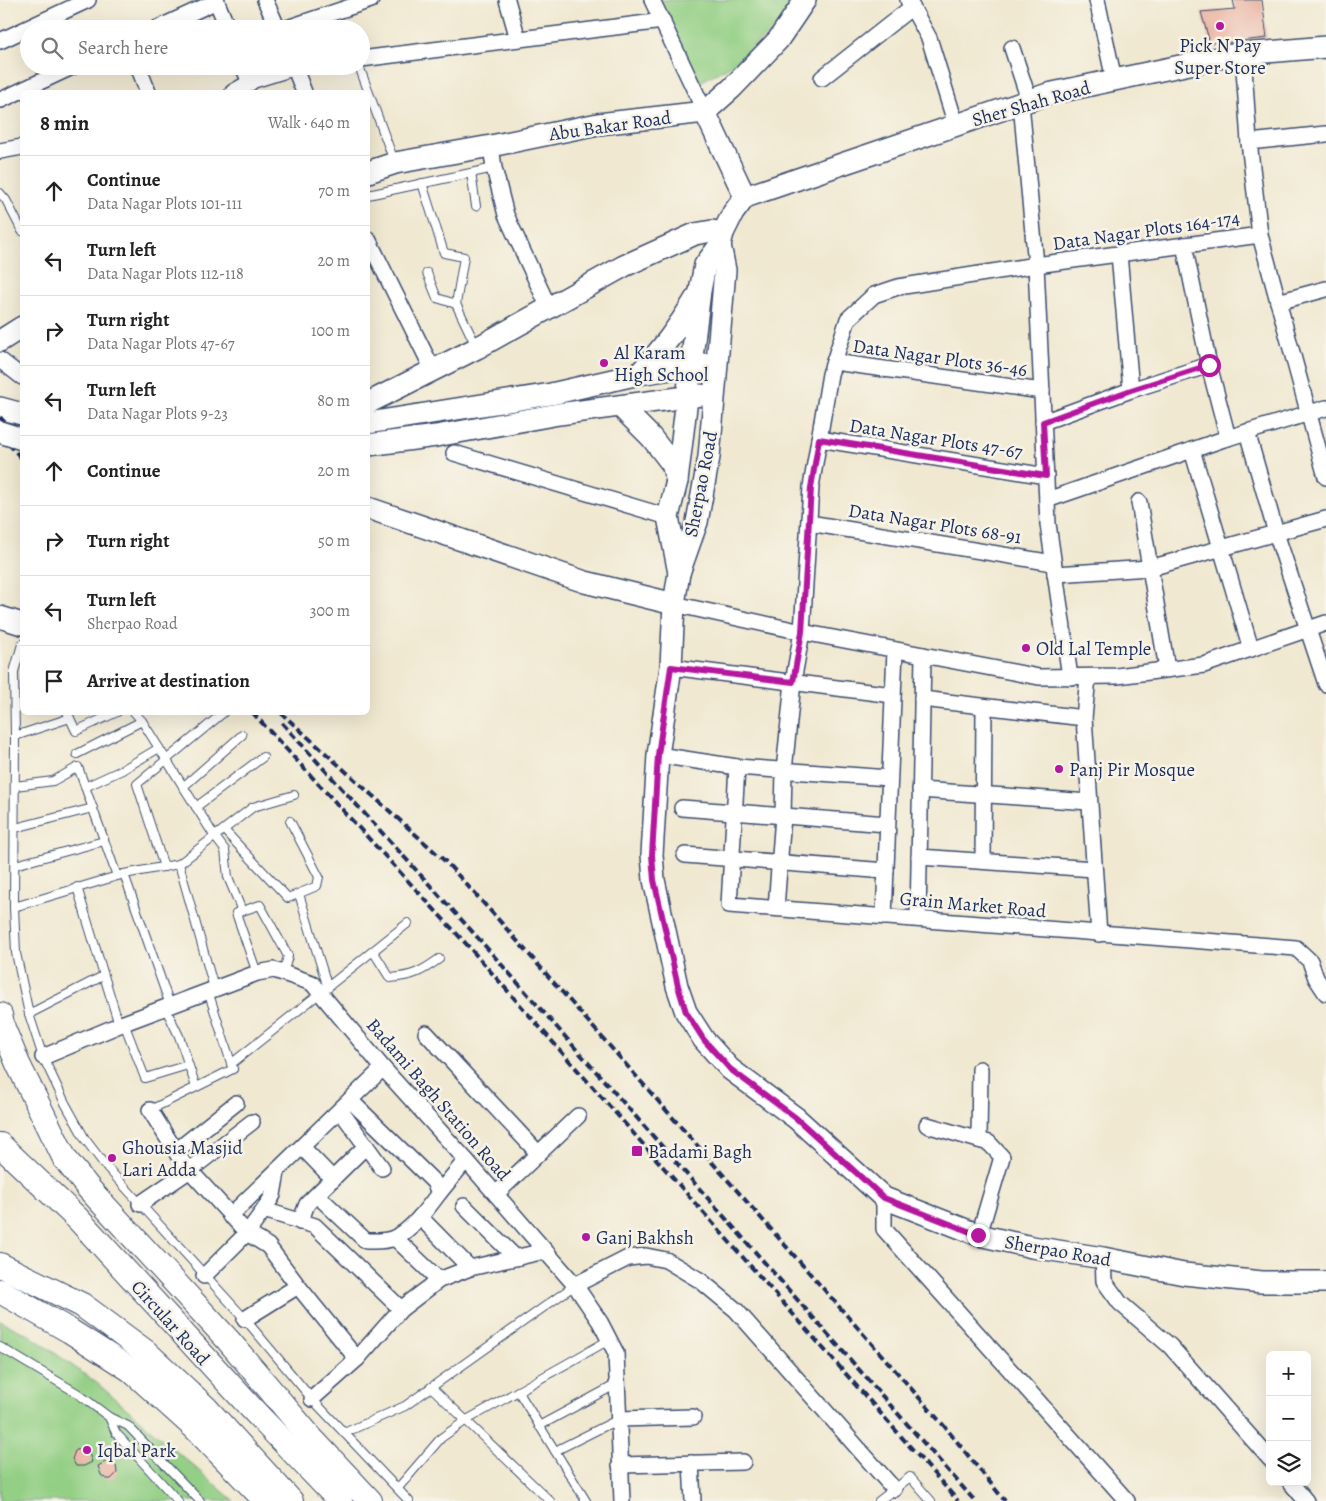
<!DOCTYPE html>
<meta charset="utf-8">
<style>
:root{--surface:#fff;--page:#f2f2f2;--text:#222;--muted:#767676;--line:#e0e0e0}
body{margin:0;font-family:Alegreya,serif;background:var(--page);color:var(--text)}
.controls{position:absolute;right:15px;bottom:15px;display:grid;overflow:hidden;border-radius:8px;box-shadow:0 5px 20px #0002}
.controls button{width:45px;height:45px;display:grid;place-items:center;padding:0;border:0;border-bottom:1px solid var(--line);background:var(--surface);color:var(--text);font:25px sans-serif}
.stop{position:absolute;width:15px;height:15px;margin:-11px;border:4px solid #b5179e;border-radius:50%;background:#fff}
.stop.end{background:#b5179e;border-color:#fff;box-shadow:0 1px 5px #0008}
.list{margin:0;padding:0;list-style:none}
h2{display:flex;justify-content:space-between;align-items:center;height:65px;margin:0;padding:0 20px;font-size:21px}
h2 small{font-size:16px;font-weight:400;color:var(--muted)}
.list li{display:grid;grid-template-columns:32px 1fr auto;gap:15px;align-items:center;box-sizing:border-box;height:70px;padding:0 20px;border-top:1px solid var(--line)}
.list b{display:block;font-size:19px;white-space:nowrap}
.list p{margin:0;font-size:16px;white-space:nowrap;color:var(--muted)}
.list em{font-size:16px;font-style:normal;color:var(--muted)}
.icon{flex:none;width:28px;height:28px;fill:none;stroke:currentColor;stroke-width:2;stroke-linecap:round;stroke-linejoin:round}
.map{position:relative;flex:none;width:1326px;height:1501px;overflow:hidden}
.search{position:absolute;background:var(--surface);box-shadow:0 5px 20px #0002;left:20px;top:20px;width:350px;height:55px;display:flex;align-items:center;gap:12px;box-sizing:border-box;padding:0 18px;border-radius:28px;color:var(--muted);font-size:19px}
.panel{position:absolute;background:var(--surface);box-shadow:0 5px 20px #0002;left:20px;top:90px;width:350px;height:625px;border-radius:8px}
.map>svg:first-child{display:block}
.green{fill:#93cf84;stroke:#577f71}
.building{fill:#e9af9e}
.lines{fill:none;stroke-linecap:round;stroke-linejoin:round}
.lane-casing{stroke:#3b4b6f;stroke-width:10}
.street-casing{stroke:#3b4b6f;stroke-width:18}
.secondary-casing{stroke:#3b4b6f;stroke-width:24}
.primary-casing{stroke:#3b4b6f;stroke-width:26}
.lane{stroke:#fff;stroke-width:8}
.street{stroke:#fff;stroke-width:15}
.secondary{stroke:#fff;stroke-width:21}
.primary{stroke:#fff;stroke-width:24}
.rail{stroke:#1b2f5e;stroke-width:4;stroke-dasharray:8 4;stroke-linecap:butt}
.secondary-bridge-casing{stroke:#3b4b6f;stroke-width:24;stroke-linecap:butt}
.secondary-bridge{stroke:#fff;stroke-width:21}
.route{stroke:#b5179e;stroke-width:6}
.poi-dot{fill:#b5179e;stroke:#f7f3e8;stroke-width:2}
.labels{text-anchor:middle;stroke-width:5;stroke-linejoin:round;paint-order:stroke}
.poi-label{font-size:19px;fill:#1b2f5e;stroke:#f7f3e8;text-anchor:start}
.street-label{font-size:19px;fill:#1b2f5e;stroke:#f7f3e8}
</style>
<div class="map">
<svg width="1326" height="1501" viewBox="0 0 1326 1501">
<rect width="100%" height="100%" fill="#f7f3e8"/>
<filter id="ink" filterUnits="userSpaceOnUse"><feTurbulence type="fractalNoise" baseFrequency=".02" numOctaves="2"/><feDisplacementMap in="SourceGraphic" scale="10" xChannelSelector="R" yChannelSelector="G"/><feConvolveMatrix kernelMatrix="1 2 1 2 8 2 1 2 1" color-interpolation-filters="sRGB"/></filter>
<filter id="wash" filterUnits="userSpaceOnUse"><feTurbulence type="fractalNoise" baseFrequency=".0096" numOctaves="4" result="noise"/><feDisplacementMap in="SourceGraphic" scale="20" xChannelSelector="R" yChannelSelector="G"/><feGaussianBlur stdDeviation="1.12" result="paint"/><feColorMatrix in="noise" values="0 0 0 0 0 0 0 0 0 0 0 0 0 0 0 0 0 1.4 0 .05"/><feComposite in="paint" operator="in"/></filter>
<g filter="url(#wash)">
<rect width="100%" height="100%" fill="#f0e8d0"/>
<g class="green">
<polygon points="658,0 793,0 782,22 730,66 700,82"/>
<polygon points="0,1321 31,1336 98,1384 234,1501 0,1501"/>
</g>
<g id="blocks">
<g class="building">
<polygon points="1233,0 1262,0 1267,38 1232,42 1210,43 1201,12 1235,9"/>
<polygon points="78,1449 86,1450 89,1453 92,1462 84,1466 76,1466 72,1459 75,1451"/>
<polygon points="109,1461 116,1465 117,1473 111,1479 107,1479 101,1475 98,1466 105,1462"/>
</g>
</g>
</g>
<g filter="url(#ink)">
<use href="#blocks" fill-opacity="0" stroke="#3b4b6f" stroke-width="1"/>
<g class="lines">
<defs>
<g id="lane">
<polyline points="359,66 394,161"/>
<polyline points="471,173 476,206"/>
<polyline points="422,183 444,253 464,257 456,304"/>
<polyline points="0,193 6,200 22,231"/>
<polyline points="368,195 494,168"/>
<polyline points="427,273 437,298 456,304 476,346"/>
<polyline points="22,644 14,672 15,736 14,907 16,953 29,1014 43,1057 65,1103 85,1139 104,1164 245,1319 312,1399 409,1501"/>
<polyline points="67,712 76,731 117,712"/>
<polyline points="134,712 142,721 215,837 225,850 228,877 242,911"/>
<polyline points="15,736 70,718"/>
<polyline points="77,754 142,721"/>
<polyline points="15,786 53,781 78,767 117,876"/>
<polyline points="85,787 122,770 159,748"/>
<polyline points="183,787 242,735"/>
<polyline points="196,807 263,757"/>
<polyline points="15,828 93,808"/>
<polyline points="224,830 288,898 317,886 319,877 290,821"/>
<polyline points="179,864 214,988"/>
<polyline points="15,865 104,841"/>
<polyline points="164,867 137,784 223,713"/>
<polyline points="124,874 170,1005"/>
<polyline points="77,887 119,1025"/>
<polyline points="299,894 328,988"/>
<polyline points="14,907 124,874 179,864 253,807 294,795"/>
<path d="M 373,951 L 390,978 C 413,976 421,972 439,959"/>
<polyline points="257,973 236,913 260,905 288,956 283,974"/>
<polyline points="165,1007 179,1036 196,1087"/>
<polyline points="29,1014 103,976"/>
<polyline points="124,1023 145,1078 188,1065"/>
<polyline points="231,1064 408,923"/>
<polyline points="150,1110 233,1069 208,991"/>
<polyline points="0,1347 77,1393 109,1417 128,1426 200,1501"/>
<polyline points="431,1387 550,1501"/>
<polyline points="518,1391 586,1501"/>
<polyline points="109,1417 116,1433 178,1501"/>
<polyline points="539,1426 617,1384"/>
<polyline points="344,1433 405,1406 575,1285"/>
<polyline points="555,1451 619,1419"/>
<polyline points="398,1488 441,1438 465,1421 609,1340"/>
<polyline points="879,1501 910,1477 931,1501"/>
</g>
<g id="street">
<polyline points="216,0 228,29"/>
<polyline points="265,0 278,29"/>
<polyline points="507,0 518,39"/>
<polyline points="652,0 705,112"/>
<polyline points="908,0 929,38 956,125"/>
<polyline points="1097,0 1114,80"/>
<polyline points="156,29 217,1"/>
<polyline points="284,29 371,0"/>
<polyline points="0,41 88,0"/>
<polyline points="1012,48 1029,100"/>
<polyline points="1243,54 1249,142 1260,235 1326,477"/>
<polyline points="361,59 663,21"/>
<polyline points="138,66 148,92"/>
<polyline points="243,66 250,83"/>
<polyline points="294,66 304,92"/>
<polyline points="822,78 912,7"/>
<polyline points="233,92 254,80 299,66"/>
<polyline points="1,100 74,66"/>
<polyline points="1021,103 1036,265 1048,524 1070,677"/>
<polyline points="1249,142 1326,134"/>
<polyline points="491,146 494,168 506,215 549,308"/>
<polyline points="0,151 22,147"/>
<polyline points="368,239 433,370"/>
<polyline points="1184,245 1209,365 1228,438"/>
<polyline points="1119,254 1131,390"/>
<polyline points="1278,302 1326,289"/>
<polyline points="0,360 22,377"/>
<polyline points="834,362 1042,391"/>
<polyline points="1043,422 1131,390 1209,365"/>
<polyline points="1247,432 1276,533 1326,684"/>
<polyline points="819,439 1046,476"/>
<polyline points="1192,450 1251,649"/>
<polyline points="454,453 668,517"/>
<polyline points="1047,500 1224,439 1326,408"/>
<polyline points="1139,502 1167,669"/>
<polyline points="809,523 1053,563"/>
<polyline points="1055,574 1150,568 1326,519"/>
<polyline points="674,604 802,632 1039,677 1117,676 1204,665 1326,623"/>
<polyline points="671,667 893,695"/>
<polyline points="1088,677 1084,718 1099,934"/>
<polyline points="922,699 1084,718"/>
<polyline points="658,755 737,767 889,778"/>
<polyline points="737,767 729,905 1296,948 1310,961 1316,978 1326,993"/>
<polyline points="920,790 1089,802"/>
<polyline points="682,808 887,824"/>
<polyline points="685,855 886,871"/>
<polyline points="919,857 1094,869"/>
<polyline points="983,861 984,708"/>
<polyline points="776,908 783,816 784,771 793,682 802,632 811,487 830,374 848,319 874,295 898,287 1036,265 1260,235"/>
<polyline points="884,917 895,650"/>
<polyline points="918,919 923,655"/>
<polyline points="426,1033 538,1153"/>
<polyline points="43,1057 124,1023 257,973 274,970 312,983 383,1068 466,1160 575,1285 600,1322 616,1353 622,1501"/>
<polyline points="150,1110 183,1163 247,1233 268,1246 298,1286 357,1359"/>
<polyline points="340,1110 382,1168"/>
<polyline points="927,1125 989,1143 1002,1157 979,1235"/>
<polyline points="979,1140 980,1069"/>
<polyline points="302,1147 333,1179"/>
<polyline points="176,1151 236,1103"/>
<polyline points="439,1193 466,1160"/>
<polyline points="496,1194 578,1116"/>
<path d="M 317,1195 L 366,1241 C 375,1241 385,1242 394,1238 C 411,1231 428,1208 439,1193 L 434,1182 L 350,1100"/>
<polyline points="884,1198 884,1229 1127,1501"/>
<polyline points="140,1204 190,1170 252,1122"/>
<polyline points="464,1206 516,1258"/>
<polyline points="264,1210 315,1226 401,1309"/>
<polyline points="230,1216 383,1068"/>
<polyline points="420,1217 470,1268 545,1251"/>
<polyline points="300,1222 307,1204 366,1146"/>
<polyline points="395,1238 439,1280"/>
<polyline points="1103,1258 1104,1281 1120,1303 1170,1346 1270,1459"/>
<polyline points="204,1276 247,1233 264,1210 273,1195 277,1172"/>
<polyline points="575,1285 628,1258 646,1256 666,1260 701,1281 736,1310 894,1489"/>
<polyline points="245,1319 298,1286"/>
<polyline points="312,1399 357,1359 401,1309 439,1280 470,1268"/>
<polyline points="619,1419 693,1417"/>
<polyline points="691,1463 693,1501"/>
<polyline points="620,1465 743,1462"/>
<polyline points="1290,1482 1306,1501"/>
</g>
<g id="secondary">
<polyline points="368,172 395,163 491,146 598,124 705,112 732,88 778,40 805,0"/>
<polyline points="745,197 1048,94 1232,55 1326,47"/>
<polyline points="720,245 725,270 709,457 697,522 679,573 674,604 671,667 658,755 652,855 654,880 677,986 686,1012 704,1040 730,1069 796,1118 884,1198 979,1235 1032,1247 1103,1258 1184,1274 1262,1282 1326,1282"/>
<polyline points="0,341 22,327"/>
<path d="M 639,374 C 663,348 678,328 696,298"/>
<polyline points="368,403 477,348 624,266 695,234 712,231 723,233"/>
<polyline points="620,406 651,437 672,464 677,481"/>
<polyline points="0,408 22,414"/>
<polyline points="368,423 551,394 639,374 704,364"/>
<polyline points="368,445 436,436 559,414 701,395"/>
<polyline points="368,508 585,582 674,604"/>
<polyline points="679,573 668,517 677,481 700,291 705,265 720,245 723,233 733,213 745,197 705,112"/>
<polyline points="0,617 22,624"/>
</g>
<g id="primary">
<polyline points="0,1015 3,1028 18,1064 65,1159 90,1190 228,1340 311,1438 370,1501"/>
<polyline points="0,1145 78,1219 253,1410 340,1501"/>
<polyline points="0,1265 82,1305 147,1353 206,1408 291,1501"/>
<polyline points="0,1291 70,1331 131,1370 193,1426 266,1501"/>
</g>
</defs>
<use href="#lane" class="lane-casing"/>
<use href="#street" class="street-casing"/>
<use href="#secondary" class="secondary-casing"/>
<use href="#primary" class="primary-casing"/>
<use href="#lane" class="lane"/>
<use href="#street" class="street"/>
<use href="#secondary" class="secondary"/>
<use href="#primary" class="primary"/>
<g class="rail">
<polyline points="0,417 22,442"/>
<polyline points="0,434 22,459"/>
<polyline points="252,712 469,947 958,1501"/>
<polyline points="280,712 446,862 497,918 945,1427 1005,1501"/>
<polyline points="282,723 479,939 975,1501"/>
</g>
<defs>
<polyline id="secondary-bridge" points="0,432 22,439"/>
</defs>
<use href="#secondary-bridge" class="secondary-bridge-casing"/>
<use href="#secondary-bridge" class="secondary-bridge"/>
</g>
</g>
<g class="lines" filter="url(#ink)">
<polyline class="route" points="978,1235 884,1198 796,1118 730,1069 704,1040 686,1012 678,986 654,880 652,855 658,755 671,667 793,682 802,632 811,488 819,439 1046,476 1043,422 1131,390 1209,365"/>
</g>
<g class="poi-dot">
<circle cx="1220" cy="26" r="5"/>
<circle cx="604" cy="363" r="5"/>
<circle cx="1026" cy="648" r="5"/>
<circle cx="1059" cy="769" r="5"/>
<rect x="631" y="1145" width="12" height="12" rx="2.5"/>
<circle cx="112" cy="1158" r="5"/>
<circle cx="586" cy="1237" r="5"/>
<circle cx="87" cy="1450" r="5"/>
</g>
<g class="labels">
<g class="poi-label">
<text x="1220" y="52" text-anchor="middle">Pick N Pay<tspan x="1220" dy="22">Super Store</tspan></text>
<text x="614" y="359">Al Karam<tspan x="614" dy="22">High School</tspan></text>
<text x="1036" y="655">Old Lal Temple</text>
<text x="1069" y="776">Panj Pir Mosque</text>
<text x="122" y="1154">Ghousia Masjid<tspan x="122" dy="22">Lari Adda</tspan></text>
<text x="648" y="1158">Badami Bagh</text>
<text x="596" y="1244">Ganj Bakhsh</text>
<text x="97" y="1457">Iqbal Park</text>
</g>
<g class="street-label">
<text transform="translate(1031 103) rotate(-16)" y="7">Sher Shah Road</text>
<text transform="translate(610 125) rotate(-8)" y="7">Abu Bakar Road</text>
<text transform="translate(1146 230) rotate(-8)" y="7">Data Nagar Plots 164-174</text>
<text transform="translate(940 357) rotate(8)" y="7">Data Nagar Plots 36-46</text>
<text transform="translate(936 438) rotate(9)" y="7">Data Nagar Plots 47-67</text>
<text transform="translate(700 484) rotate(-79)" y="7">Sherpao Road</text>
<text transform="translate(935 523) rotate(9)" y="7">Data Nagar Plots 68-91</text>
<text transform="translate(973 904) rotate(5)" y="7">Grain Market Road</text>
<text transform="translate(439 1099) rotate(49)" y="7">Badami Bagh Station Road</text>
<text transform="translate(1058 1250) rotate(10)" y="7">Sherpao Road</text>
<text transform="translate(171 1322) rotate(48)" y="7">Circular Road</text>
</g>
</g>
</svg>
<div class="controls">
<button>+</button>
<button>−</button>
<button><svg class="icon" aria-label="layers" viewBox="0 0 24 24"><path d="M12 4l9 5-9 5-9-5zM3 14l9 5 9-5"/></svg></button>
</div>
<div class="stop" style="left:1209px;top:365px"></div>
<div class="stop end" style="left:978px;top:1235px"></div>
<div class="search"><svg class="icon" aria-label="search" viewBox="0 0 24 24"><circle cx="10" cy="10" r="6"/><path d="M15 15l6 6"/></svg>Search here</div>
<section class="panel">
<h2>8 min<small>Walk · 640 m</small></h2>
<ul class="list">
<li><svg class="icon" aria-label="ahead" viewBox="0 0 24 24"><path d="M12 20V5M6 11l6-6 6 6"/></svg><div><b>Continue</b><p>Data Nagar Plots 101-111</p></div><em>70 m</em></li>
<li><svg class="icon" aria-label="left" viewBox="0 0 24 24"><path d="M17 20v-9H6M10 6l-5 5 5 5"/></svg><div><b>Turn left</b><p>Data Nagar Plots 112-118</p></div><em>20 m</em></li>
<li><svg class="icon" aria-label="right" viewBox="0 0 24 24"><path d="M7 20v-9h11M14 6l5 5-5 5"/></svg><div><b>Turn right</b><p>Data Nagar Plots 47-67</p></div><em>100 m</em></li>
<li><svg class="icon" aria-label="left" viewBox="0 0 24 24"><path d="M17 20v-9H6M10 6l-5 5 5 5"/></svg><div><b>Turn left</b><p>Data Nagar Plots 9-23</p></div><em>80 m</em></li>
<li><svg class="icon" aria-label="ahead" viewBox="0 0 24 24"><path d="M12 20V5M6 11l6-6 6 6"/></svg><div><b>Continue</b></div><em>20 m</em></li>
<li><svg class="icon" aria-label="right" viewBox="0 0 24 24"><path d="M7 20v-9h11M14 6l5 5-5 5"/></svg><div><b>Turn right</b></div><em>50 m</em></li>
<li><svg class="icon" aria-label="left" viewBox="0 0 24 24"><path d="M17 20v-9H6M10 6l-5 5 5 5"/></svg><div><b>Turn left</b><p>Sherpao Road</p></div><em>300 m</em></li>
<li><svg class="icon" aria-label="arrive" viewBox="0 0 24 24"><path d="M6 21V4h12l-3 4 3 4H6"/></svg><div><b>Arrive at destination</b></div></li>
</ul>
</section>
</div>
